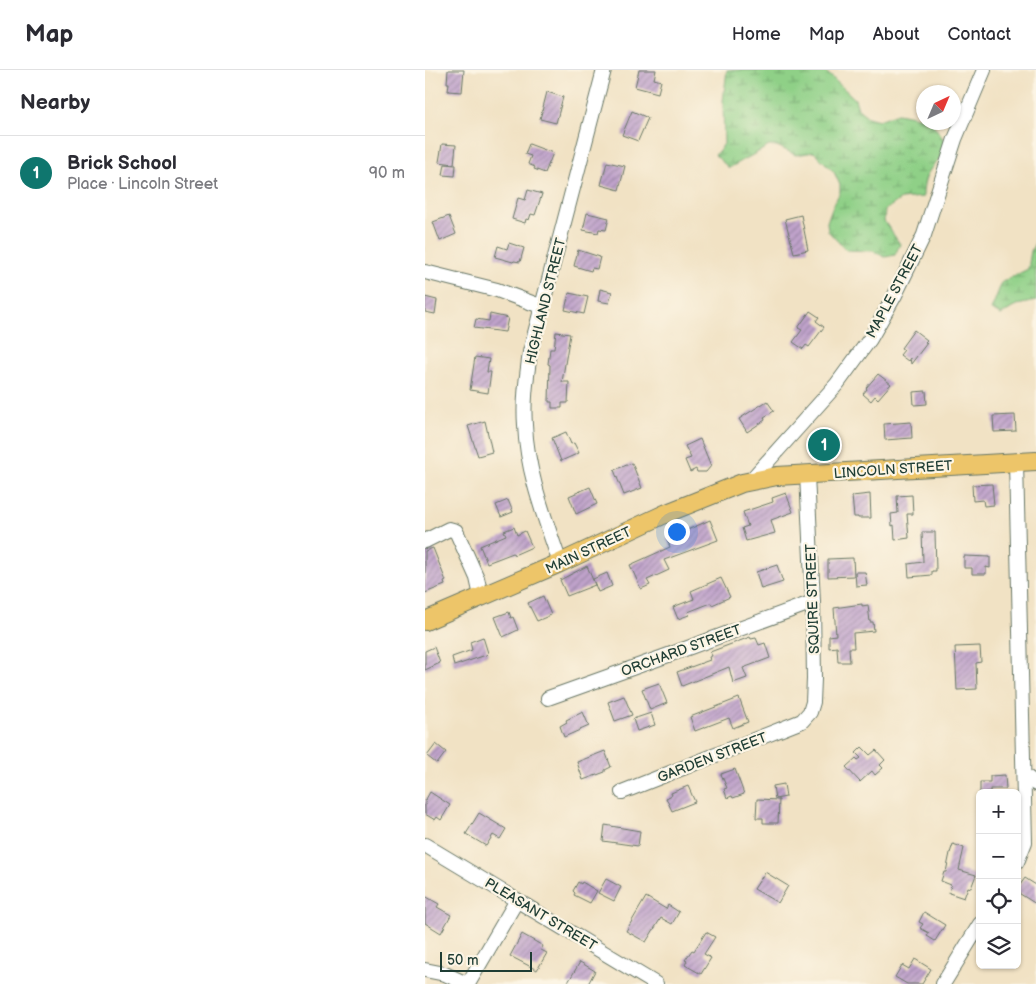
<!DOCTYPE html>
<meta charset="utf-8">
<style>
:root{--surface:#fff;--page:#f2f2f3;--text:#2b2b33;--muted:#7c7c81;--line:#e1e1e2;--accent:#0f766e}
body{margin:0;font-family:"Balsamiq Sans",sans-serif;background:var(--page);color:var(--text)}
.controls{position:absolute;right:15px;bottom:15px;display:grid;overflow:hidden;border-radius:8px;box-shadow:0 1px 4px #0004}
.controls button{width:45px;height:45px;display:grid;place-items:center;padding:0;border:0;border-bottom:1px solid var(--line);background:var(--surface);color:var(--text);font:25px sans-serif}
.compass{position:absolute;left:491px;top:15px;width:45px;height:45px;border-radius:50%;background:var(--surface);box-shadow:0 1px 4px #0004;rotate:44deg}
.scale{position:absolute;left:15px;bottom:12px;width:92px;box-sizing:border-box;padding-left:5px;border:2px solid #1f3d34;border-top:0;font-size:14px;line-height:18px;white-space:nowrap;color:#1f3d34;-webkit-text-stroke:4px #fcf5e5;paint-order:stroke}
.you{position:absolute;left:251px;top:461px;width:18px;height:18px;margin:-12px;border:4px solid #fff;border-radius:50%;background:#1a73e8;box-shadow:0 0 0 8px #1a73e833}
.badge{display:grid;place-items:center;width:32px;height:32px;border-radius:50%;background:var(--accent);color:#fff;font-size:16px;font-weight:700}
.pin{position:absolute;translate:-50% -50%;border:2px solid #fff;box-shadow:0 1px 5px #0006}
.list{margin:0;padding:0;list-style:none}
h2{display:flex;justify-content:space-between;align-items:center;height:65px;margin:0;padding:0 20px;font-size:21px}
h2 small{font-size:16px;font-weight:400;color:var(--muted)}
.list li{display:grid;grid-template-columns:32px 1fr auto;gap:15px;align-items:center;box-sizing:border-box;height:75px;padding:0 20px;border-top:1px solid var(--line)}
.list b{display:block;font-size:19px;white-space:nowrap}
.list p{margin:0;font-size:16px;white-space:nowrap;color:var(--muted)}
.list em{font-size:16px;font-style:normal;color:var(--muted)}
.icon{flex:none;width:28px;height:28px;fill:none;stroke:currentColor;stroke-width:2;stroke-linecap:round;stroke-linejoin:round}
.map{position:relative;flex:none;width:611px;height:914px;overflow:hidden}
header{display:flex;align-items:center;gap:30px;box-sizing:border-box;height:70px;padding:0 25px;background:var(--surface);border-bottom:1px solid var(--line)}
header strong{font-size:24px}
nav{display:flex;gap:28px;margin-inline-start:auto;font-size:18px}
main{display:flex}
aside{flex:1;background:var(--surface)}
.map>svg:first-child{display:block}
.wetland{fill:url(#wetland-marsh);stroke:#57865e}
.building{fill:url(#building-hatch)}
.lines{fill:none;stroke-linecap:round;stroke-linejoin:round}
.minor-casing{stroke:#687766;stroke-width:16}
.major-casing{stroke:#687766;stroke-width:20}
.minor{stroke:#fff;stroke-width:14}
.major{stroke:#edc569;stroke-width:18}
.labels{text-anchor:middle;stroke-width:4.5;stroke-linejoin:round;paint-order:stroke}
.street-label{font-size:14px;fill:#1f3d34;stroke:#fcf5e5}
</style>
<header>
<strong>Map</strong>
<nav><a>Home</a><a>Map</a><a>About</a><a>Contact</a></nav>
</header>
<main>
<aside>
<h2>Nearby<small></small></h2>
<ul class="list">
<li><span class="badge">1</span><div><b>Brick School</b><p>Place · Lincoln Street</p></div><em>90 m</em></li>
</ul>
</aside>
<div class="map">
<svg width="611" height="914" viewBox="0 0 611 914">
<defs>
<pattern id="wetland-marsh" width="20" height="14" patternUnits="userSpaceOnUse" patternTransform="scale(1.25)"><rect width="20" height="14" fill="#8fd087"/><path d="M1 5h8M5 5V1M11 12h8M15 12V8" fill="none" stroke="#74aa6f"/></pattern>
<pattern id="building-hatch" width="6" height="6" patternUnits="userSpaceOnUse" patternTransform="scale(1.25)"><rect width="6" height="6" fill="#c0a3cb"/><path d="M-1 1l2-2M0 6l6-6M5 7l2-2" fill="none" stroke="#9b86a6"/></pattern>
</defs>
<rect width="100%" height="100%" fill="#fcf5e5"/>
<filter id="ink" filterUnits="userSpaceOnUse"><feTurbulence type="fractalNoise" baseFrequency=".02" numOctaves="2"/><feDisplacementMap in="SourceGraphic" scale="10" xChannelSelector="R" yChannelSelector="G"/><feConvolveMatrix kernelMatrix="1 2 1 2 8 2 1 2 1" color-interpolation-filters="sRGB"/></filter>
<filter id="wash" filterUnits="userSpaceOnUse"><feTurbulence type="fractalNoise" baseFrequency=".0096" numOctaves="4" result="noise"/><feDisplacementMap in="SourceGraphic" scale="20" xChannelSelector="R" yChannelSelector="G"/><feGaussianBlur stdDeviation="1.12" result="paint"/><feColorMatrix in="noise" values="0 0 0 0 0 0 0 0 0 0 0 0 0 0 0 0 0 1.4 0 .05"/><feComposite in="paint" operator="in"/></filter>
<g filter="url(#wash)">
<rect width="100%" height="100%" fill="#f1e2c4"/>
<g class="wetland">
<path d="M 302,0 L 399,0 L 430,29 L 433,39 L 443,47 L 454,50 L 473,43 L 498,48 L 498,52 L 507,53 L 519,70 L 523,82 C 506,97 498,103 498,127 L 476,129 L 460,140 L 459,151 L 475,174 L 470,185 L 460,187 L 448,181 L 421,180 L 403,161 L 402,152 L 407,138 L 415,122 L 415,115 L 409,102 L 389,82 L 371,85 L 352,76 L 344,76 L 304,98 L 290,85 L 299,74 L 298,31 Z"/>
<polygon points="611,171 611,231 592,235 576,245 566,240 577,212 603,199 606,181"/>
</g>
<g id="blocks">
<g class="building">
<polygon points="23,0 39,0 37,22 23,21 24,13 22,13"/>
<polygon points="214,0 231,0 229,9 236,11 233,23 210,17"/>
<polygon points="122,22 138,27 131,53 115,49"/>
<polygon points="207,41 223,48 213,71 197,65"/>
<polygon points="17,74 31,75 29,94 14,92"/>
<polygon points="104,74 128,83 120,103 109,99 110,97 103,94 106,86 100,84"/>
<polygon points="182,92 200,96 194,120 176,115"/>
<polygon points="20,94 31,95 30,106 18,105"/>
<polygon points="103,120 117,124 110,145 106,144 104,150 101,149 100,153 87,149 93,128 100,130"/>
<polygon points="162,143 184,148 181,160 174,159 173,163 158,160"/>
<polygon points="376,145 383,180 369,183 360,149"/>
<polygon points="24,146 31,164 15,171 8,152"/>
<polygon points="84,173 99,178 95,192 89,191 88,192 70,187 73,176 82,179"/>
<polygon points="153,180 175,187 172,199 167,198 166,201 149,196"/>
<polygon points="175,219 187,222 184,233 173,231"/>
<polygon points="144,223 163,227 159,244 140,240"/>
<polygon points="0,227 12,230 10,244 0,242"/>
<polygon points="385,241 394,247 391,251 399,257 384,277 381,275 378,279 368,272 377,260 373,258"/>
<polygon points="65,244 83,248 80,262 49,258 51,249 64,251"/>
<polygon points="489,260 502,270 500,272 502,273 486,294 485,288 483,291 475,285 479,280 476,278"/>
<polygon points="131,262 145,264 137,312 144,312 143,333 137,333 137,338 127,338 127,332 124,332 125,295 123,294 125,279 129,279"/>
<polygon points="50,287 64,289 62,302 66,302 63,323 45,320"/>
<polygon points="453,304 466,314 453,329 450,326 446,331 438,324 442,319 441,318"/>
<polygon points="501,321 502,334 489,335 488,322"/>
<polygon points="342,331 349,341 339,347 340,350 322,362 314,349"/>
<polygon points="590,345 591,361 569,362 568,346"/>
<polygon points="60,351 67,382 53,386 43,356"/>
<polygon points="486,352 487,368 460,370 459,354"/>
<polygon points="141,362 146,374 149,373 154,383 136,391 127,368"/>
<polygon points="404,362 413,378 394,388 385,372"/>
<polygon points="275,369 286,396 281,402 272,402 271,399 265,402 260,390 266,388 260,376"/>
<polygon points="207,393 217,418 199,425 189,400"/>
<polygon points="567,414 569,435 559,436 558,430 548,431 547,415"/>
<polygon points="165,417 172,434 151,444 144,426"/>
<polygon points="361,423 368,442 346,450 350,463 321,471 317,458 323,456 318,442 348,432 347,428"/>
<polygon points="445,424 446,448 433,448 433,447 429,447 427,426"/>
<polygon points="487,425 488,444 482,444 484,468 470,470 469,455 467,456 466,444 473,443 472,426"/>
<polygon points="83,430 88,442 76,447 71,435"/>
<polygon points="285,450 293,470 239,490 244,500 222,510 225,515 216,519 205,495 245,477 242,469"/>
<polygon points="89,457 92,465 100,461 107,477 89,485 88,483 62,493 55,476 81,465 79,461"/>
<polygon points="497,462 510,462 511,501 507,501 507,505 484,507 483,494 498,492"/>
<polygon points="8,478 21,511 19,512 20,515 0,523 0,481"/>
<polygon points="539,486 565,487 565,498 561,497 561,504 547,504 547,498 539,498"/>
<polygon points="428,488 429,506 403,507 403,489"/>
<polygon points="352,495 358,512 336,519 331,502"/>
<polygon points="162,496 170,515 142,526 135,510"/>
<polygon points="430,502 440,502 442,515 431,516"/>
<polygon points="182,503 187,516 173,522 168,509"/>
<polygon points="296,508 305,527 287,535 286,533 263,542 264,545 253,549 248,537 269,529 266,521"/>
<polygon points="118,526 126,545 112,551 103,533"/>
<polygon points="437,534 437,536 443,535 445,552 448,552 449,561 428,563 429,578 424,578 425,592 413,592 412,577 404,578 404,566 411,565 409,538"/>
<polygon points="84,542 86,548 88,547 93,560 78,567 70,547"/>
<polygon points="58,567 63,583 61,585 29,596 27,587 47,580 45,572"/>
<polygon points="325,567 326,569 331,568 334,575 340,573 345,588 318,598 322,608 308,613 304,597 257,616 252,602 285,590 284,587 287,586 285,582"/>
<polygon points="555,576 556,592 551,593 552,619 532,620 530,577"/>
<polygon points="9,577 15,593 0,600 0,581"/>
<polygon points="234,613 242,633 225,640 217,619"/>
<polygon points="199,626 207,645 190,651 183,632"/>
<polygon points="314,628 323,652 308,658 304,648 270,661 265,647"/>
<polygon points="158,642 164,656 139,667 135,656 142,652 141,650"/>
<polygon points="226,643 230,655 212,661 208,649"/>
<polygon points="11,674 21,682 12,694 2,686"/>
<polygon points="437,677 445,685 451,680 460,690 455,695 458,698 450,705 447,701 435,712 421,697 431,688 433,690 436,688 431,683"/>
<polygon points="180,681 186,697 180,700 180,702 158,710 152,692"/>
<polygon points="310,699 319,724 308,728 307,726 302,728 299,719 302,718 296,704"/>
<polygon points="580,705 581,719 565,719 565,722 555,723 555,712 565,712 565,706"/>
<polygon points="359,714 361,727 350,729 348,716"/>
<polygon points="263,716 270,732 247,741 241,728 247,725 246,723"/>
<polygon points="5,722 25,735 16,750 12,747 10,750 0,744 0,731"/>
<polygon points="332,729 354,730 353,753 338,753 338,748 331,748"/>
<polygon points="54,743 81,759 75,769 68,765 61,776 41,764"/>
<polygon points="180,755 215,761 213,776 178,771"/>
<polygon points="528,774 539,778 534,800 551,805 546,818 543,817 539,828 524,823 526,815 516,811 519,802 521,802 525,783"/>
<polygon points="340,802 363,816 353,833 329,819"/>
<polygon points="600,808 611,815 611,834 592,822 592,819"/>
<polygon points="181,809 196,817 189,831 173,823"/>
<polygon points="153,812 156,814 157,812 172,821 165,833 149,825 150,823 148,821"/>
<polygon points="0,826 14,834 12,837 26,845 16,863 0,853"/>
<polygon points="221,827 241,839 243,835 254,842 247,854 236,848 221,872 201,861"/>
<polygon points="499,842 520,855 510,871 502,866 504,863 495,858 498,854 494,852"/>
<polygon points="281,862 290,867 279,884 286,888 276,904 260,895 262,891 260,890 267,880 269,881"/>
<polygon points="97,864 118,876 116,880 122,883 112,900 85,886"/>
<polygon points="490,889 506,899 497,914 482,914 470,907 477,895 484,899"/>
<polygon points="155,892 170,901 163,914 142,914"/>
</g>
</g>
</g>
<g filter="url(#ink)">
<use href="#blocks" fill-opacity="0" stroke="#687766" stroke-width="1"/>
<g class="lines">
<defs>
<g id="minor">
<polyline points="0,202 72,220 118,237"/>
<polyline points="591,392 600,772 592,792"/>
<polyline points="326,410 412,314 445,269 470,225 499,165 530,69 559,0"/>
<polyline points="0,471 24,459 31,461 52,508 56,526"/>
<path d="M 135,493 C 120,448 102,403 100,355 C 98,330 102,306 105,282 L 179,0"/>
<polyline points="123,628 238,587 388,532"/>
<polyline points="599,705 611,714"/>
<polyline points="197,722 377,651 385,642 388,632 389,609 388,532 382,404"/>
<polyline points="0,775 231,914"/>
<polyline points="0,900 20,904 42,914"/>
<polyline points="43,914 92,830"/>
<polyline points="518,914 555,854"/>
</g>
<polyline id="major" points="0,551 135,493 242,443 317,413 352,406 611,391"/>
</defs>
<use href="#minor" class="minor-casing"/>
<use href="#major" class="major-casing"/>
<use href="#minor" class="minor"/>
<use href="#major" class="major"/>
</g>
</g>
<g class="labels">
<g class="street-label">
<text transform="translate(469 221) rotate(-62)" y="5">MAPLE STREET</text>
<text transform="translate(120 231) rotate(-76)" y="5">HIGHLAND STREET</text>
<text transform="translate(468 399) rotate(-4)" y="5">LINCOLN STREET</text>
<text transform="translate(163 480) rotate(-25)" y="5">MAIN STREET</text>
<text transform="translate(387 529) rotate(-92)" y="5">SQUIRE STREET</text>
<text transform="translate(256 580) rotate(-20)" y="5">ORCHARD STREET</text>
<text transform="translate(287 687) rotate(-21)" y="5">GARDEN STREET</text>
<text transform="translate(116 844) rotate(31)" y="5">PLEASANT STREET</text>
</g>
</g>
</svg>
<div class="controls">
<button>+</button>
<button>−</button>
<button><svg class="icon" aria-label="locate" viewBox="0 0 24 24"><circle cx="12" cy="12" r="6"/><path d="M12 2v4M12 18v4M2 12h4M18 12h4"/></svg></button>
<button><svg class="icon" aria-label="layers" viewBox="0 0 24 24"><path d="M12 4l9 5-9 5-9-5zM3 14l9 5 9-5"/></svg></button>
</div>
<svg class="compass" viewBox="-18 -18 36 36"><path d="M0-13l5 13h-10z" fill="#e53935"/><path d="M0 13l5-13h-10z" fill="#7c7c81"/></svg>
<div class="scale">50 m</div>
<div class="you"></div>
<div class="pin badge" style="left:399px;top:375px">1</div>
</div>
</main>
